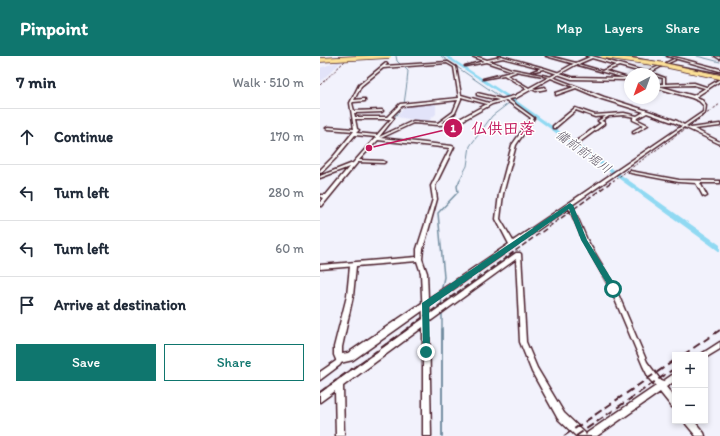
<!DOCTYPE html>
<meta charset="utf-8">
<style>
:root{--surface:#fff;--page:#f6f6f7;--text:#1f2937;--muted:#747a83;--line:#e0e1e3;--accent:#0f766e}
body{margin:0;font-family:Itim,"Klee One",sans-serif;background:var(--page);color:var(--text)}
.controls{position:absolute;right:12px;bottom:12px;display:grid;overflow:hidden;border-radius:0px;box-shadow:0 2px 6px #0003}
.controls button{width:36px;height:36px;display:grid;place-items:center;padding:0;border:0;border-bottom:1px solid var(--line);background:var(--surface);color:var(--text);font:20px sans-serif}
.compass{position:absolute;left:304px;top:12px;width:36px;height:36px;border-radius:50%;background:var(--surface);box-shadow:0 2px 6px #0003;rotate:221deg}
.stop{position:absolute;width:12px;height:12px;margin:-9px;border:3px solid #0f766e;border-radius:50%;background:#fff}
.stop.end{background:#0f766e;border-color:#fff;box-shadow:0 1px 4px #0008}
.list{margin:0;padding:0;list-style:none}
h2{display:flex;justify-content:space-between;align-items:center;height:52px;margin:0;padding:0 16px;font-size:17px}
h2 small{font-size:13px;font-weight:400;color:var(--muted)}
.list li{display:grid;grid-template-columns:26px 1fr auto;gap:12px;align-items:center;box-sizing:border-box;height:56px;padding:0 16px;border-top:1px solid var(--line)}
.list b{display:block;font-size:15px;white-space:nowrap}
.list em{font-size:13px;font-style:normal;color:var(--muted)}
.actions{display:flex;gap:8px;padding:12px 16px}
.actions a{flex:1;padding:9px 0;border:1px solid var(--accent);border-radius:0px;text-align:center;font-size:14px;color:var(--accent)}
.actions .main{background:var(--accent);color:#fff}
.icon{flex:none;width:22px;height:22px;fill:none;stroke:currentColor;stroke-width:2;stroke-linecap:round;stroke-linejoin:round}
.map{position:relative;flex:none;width:400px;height:380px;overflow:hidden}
header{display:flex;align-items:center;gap:24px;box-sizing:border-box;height:56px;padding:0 20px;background:var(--accent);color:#fff}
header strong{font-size:19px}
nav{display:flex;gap:22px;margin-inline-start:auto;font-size:14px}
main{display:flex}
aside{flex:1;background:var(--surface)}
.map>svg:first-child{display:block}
.built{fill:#e2e3f9}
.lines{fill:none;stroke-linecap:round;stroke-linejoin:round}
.stream-far2{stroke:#748fa2;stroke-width:1}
.stream-far1{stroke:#748fa2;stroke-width:1.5}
.stream{stroke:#748fa2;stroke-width:2}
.river{fill:#90d9f2;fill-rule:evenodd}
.minor-casing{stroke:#4a1f2b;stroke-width:3}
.tertiary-casing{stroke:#4a1f2b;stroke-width:3}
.minor{fill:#fff;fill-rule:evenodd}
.tertiary{fill:#fff;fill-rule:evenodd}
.rail-far2{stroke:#4a1f2b;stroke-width:1;stroke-dasharray:2.5 1.5;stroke-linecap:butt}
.rail-far1{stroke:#4a1f2b;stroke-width:1.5;stroke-dasharray:5.5 2.5;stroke-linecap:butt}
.rail{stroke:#4a1f2b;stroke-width:2;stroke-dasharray:8 4.5;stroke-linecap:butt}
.motorway-bridge-casing{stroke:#4a1f2b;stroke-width:5.5;stroke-linecap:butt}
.motorway-bridge{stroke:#fbdf96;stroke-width:4}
.route{fill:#0f766e}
.labels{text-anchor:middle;stroke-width:3;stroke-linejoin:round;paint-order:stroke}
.far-water-label{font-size:13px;font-style:italic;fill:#5f5767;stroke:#fff}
.leader{fill:none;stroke:#c2185b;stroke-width:1.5}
.callout-dot{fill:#c2185b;stroke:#fff;stroke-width:1.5}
.mark-label{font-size:12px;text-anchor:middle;font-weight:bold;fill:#fff}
.callout-label{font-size:16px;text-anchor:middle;font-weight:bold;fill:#c2185b;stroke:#fff;stroke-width:3;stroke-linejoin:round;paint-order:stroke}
</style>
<header>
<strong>Pinpoint</strong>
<nav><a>Map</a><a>Layers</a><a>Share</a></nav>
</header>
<main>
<aside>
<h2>7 min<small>Walk · 510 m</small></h2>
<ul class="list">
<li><svg class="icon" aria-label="ahead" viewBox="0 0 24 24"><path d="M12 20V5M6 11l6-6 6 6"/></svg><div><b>Continue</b></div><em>170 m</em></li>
<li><svg class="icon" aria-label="left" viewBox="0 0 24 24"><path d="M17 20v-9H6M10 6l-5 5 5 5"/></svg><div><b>Turn left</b></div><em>280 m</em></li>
<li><svg class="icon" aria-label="left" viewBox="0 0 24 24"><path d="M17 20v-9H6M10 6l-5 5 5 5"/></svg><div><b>Turn left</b></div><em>60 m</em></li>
<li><svg class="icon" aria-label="arrive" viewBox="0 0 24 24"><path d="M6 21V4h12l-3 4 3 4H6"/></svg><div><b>Arrive at destination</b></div></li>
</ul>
<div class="actions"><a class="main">Save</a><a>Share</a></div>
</aside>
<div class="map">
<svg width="400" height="380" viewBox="0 0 400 380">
<rect width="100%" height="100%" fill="#f2f2fc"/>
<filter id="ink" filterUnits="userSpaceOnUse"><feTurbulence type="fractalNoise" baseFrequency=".025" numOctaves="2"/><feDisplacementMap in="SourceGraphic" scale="8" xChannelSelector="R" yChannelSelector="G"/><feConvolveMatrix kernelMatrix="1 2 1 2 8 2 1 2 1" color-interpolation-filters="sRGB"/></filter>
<g filter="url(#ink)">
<g class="built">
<polygon points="23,4 0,26 0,12"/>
<polygon points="116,46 116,58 107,66 77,61 86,49"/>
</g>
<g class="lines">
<g class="stream-far2">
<polyline points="76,0 77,5 81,9"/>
<polyline points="121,0 189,47 172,60 150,90 147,110 139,125"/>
<polyline points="377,0 400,6"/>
<polyline points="83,10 88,15 87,26"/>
<polyline points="84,48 87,27"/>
<polyline points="69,69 83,49"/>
</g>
<g class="stream-far1">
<polyline points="0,146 3,142"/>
<polyline points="121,236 124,221 118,157 138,136 137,130 140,124"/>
<polyline points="121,240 122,250"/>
<polyline points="122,256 122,274"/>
</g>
<polyline class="stream" points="122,273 122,380"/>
<g class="river">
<polygon points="124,0 128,0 194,43 400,189 400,196 192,45"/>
<polygon points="342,0 348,0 400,14 400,16"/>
</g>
<defs>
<g id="minor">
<path d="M 152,0 L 155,0 L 167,4 L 181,1 L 178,0 L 181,0 L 224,12 L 252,21 L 305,22 L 226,0 L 229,0 L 256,7 L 270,1 L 266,0 L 272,0 L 326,16 L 342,9 L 297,0 L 301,0 L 344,8 L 354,3 L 355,4 L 346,8 L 400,18 L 400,20 L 344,9 L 329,17 L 332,18 L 329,18 L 299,10 L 285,15 L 308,22 L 310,22 L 310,24 L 252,23 L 223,13 L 211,16 L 221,12 L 183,2 L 169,5 L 191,13 L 232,21 L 284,41 L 328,55 L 357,65 L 364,69 L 383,56 L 384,50 L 379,45 L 372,42 L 334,31 L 334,29 L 335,29 L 374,40 L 381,43 L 386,49 L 385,57 L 366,70 L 371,72 L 400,68 L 400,70 L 374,73 L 400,86 L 400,88 L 364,71 L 252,149 L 267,184 L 295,231 L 327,306 L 342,326 L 355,317 L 355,325 L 346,331 L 355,342 L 355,352 L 352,351 L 340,336 L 277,380 L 256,380 L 238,363 L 212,316 L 200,286 L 196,203 L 109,266 L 111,380 L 103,380 L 103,271 L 23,330 L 24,380 L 16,380 L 15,335 L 0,346 L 0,337 L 103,263 L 101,217 L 97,205 L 0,213 L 0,209 L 97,201 L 97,193 L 113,143 L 111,130 L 130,92 L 58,84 L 39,104 L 63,105 L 65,106 L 64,107 L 38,106 L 2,150 L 0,150 L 0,146 L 4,142 L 0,141 L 0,139 L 6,139 L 29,111 L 0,122 L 0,120 L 33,107 L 56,81 L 35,79 L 15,103 L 1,117 L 0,117 L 0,114 L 13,101 L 34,75 L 8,73 L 6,72 L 8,71 L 34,73 L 30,47 L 39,29 L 66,7 L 67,8 L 65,10 L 128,6 L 136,11 L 141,39 L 169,47 L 179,44 L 157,39 L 157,37 L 182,43 L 194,40 L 207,33 L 184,19 L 163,23 L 195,15 L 190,14 L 166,6 L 145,10 L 164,5 ZM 272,2 L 296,9 L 282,15 L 258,8 ZM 127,7 L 134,11 L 139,42 L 80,48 L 67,61 L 35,61 L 34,57 L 62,56 L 63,55 L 62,54 L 34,55 L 32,47 L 33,46 L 45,45 L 45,43 L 44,43 L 34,44 L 41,30 L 63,12 ZM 195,15 L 229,21 L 209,32 L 187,19 L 196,16 ZM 231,22 L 254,31 L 236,37 L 236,39 L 256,32 L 282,43 L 324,56 L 317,60 L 304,57 L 275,59 L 255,52 L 233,70 L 233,72 L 235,72 L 256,54 L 275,61 L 286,60 L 278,65 L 281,67 L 255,86 L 255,88 L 257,88 L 284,68 L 284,66 L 281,65 L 289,60 L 304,59 L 315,61 L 313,62 L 313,64 L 324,69 L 313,75 L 313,77 L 314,77 L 328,69 L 316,63 L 327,57 L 355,67 L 362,70 L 193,185 L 180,163 L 183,138 L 196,89 L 214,62 L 188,43 L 196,42 L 212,33 L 216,35 L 226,33 L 225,31 L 216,33 L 213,32 ZM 141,41 L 167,48 L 134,66 L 121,67 L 135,57 L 141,43 ZM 138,44 L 133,56 L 118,67 L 93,65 L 59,81 L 74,62 L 71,61 L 82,50 ZM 186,44 L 211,62 L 192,89 L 179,138 L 176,163 L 189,188 L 108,243 L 107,217 L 102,203 L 103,193 L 117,143 L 115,130 L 134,91 L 132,90 L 61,82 L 93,67 L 118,69 L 136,68 L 172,48 ZM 35,63 L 71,63 L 57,79 L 36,77 L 39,74 L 37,73 ZM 249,152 L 263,184 L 291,234 L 323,310 L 330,324 L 336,330 L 267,377 L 266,380 L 265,377 L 244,357 L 217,312 L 206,286 L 201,198 L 200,197 L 196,197 L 109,259 L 109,250 Z"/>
<polygon points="347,0 350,0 400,13 400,15"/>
<polygon points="395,0 400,1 400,3"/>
<polygon points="334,18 345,22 345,28 374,27 389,32 388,33 374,29 337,30 336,28 343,28 343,22 334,20"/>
<polygon points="310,115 359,124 400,125 400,127 380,127 387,140 385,141 383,140 376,127 359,126 311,117 309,116"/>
<polygon points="400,286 400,293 385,302 385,299 382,299 383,297"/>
<polygon points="20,300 22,301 23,303 20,309 0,324 0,316 16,305 18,301"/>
<polygon points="365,365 374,365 384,377 385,380 376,380 366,368"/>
</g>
<g id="tertiary">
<polygon points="255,7 257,8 232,22 230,21"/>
<polygon points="400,23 400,25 374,42 371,41"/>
<polygon points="33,207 35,208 36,210 33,240 22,291 22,298 28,297 102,247 105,246 108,247 109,249 108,251 33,304 20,307 17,306 14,299 14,291 27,240 30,210 31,208"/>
</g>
</defs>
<use href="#minor" class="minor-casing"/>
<use href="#tertiary" class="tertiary-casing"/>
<use href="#minor" class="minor"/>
<use href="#tertiary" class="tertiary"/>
<g class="rail-far2">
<polyline points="0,29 30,0"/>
<polyline points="293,125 400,48"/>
</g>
<polyline class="rail-far1" points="85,274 294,124"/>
<g class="rail">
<polyline points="363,299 400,274"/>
<polyline points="0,336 87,273"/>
<polyline points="244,380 355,304"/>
<polyline points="256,380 355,312"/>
</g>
<defs>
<g id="motorway-bridge">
<polyline points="283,0 339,8 400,21"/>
<polyline points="0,4 69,0"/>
</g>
</defs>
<use href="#motorway-bridge" class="motorway-bridge-casing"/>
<use href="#motorway-bridge" class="motorway-bridge"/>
</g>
</g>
<polygon class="route" points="250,147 253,149 267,184 296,230 296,235 291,235 261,184 249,153 109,251 110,296 109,299 103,299 102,247"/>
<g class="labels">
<g class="far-water-label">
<text transform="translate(264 95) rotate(36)" y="5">備前前堀川</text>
</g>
</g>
<path class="leader" d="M49 92L133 72"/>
<g class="callout-dot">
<circle cx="49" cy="92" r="4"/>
<circle cx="133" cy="72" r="10"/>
</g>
<g class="mark-label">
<text x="133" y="76">1</text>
</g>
<g class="callout-label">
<text x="183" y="78">仏供田落</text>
</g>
</svg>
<div class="controls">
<button>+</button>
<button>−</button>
</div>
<svg class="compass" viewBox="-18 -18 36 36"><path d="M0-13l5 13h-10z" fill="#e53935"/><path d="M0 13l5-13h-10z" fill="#747a83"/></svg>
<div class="stop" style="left:293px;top:233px"></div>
<div class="stop end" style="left:106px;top:296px"></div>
</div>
</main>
